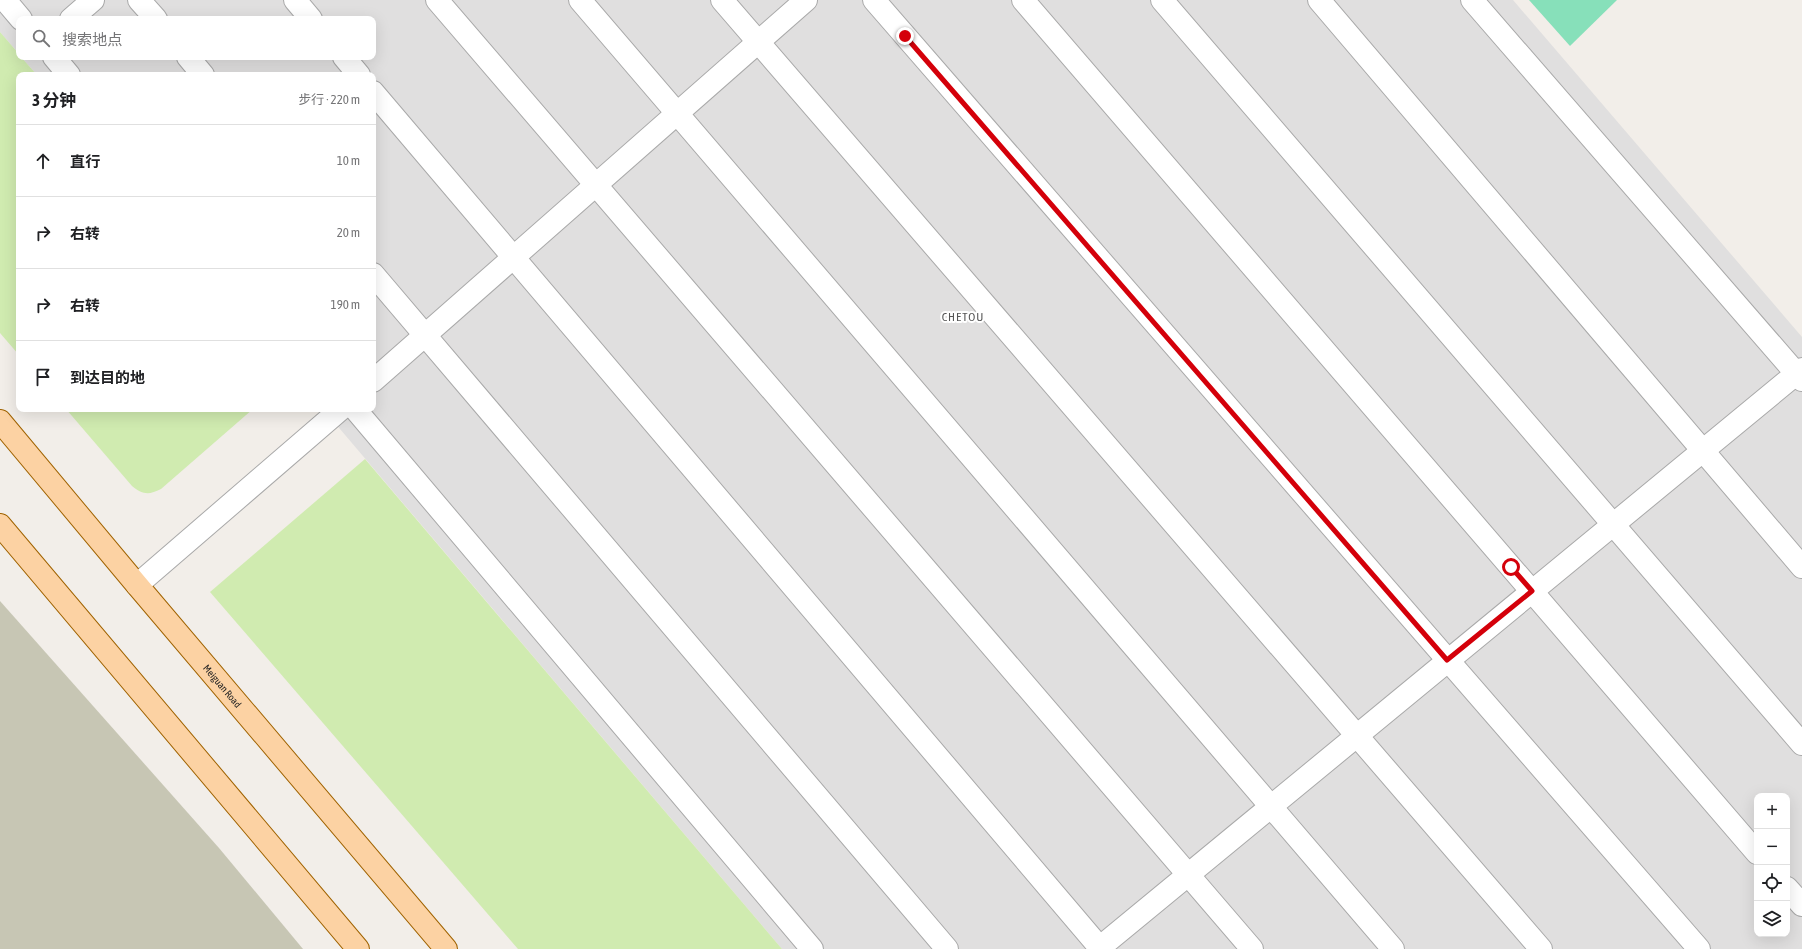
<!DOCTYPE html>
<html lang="zh">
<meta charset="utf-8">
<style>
:root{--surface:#fff;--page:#f2f2f2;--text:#202124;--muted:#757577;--line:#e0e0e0}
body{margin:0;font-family:"Asap Condensed","Noto Sans SC",sans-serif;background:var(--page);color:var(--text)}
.controls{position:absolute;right:12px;bottom:12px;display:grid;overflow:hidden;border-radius:8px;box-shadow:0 4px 16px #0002}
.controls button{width:36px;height:36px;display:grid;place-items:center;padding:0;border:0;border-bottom:1px solid var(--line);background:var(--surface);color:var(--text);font:20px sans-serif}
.stop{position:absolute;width:12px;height:12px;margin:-9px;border:3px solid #d4000a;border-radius:50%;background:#fff}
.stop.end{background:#d4000a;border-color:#fff;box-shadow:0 1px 4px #0008}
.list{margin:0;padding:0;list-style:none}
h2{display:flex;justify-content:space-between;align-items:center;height:52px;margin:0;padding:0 16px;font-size:17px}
h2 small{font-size:13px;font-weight:400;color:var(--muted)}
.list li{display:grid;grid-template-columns:26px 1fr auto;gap:12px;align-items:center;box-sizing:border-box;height:72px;padding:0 16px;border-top:1px solid var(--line)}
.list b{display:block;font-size:15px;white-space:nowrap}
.list em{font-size:13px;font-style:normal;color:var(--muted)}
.icon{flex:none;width:22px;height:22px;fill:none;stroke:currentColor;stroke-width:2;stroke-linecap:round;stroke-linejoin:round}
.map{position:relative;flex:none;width:1802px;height:949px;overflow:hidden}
.search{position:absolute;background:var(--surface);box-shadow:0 4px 16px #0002;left:16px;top:16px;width:360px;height:44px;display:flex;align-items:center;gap:10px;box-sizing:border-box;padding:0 14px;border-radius:8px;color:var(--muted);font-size:15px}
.panel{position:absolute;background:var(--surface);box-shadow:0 4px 16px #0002;left:16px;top:72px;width:360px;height:340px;border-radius:8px}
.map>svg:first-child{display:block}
.residential{fill:#e0dfdf;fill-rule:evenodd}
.construction{fill:#c7c6b4}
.grass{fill:#d0ebb0}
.pitch{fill:#87e0ba}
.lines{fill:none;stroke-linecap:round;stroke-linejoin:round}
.minor-casing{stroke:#a9a9a9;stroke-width:24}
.major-casing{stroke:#a06300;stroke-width:24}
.minor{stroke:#fff;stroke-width:22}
.major{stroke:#fcd2a3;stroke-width:22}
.route{stroke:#d4000a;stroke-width:5}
.labels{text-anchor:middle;stroke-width:4;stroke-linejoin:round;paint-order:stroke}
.street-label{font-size:10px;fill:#222;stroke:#fff}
.quarter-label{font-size:12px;letter-spacing:1px;fill:#555;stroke:#fff}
</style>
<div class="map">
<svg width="1802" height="949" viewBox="0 0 1802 949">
<rect width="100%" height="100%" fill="#f2eee9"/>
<path class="residential" d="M 0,0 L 1513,0 L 1802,337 L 1802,949 L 782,949 L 323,409 L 373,409 L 373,75 L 37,75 L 21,57 L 373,57 L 373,19 L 19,19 L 19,54 L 0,32 ZM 1757,796 L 1787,796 L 1787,934 L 1757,934 Z"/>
<polygon class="construction" points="0,601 219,848 303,949 0,949"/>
<g class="grass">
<polygon points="0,32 19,54 19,57 21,57 37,75 19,75 19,355 0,333"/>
<path d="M 66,409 L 253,409 L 161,489 C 149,495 143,495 132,486 Z"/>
<polygon points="365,459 782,949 518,949 210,592"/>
</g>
<polygon class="pitch" points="1529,0 1617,0 1570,46"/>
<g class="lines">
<defs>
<g id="minor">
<polyline points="5,0 21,19"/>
<polyline points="139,0 156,19"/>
<polyline points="295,0 311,19"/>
<polyline points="437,0 1252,949"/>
<polyline points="580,0 1393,949"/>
<polyline points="722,0 1541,949"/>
<polyline points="874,0 1699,949"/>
<polyline points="1023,0 1757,853"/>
<polyline points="1162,0 1802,744"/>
<polyline points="1319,0 1802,567"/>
<polyline points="1472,0 1802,380"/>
<polyline points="71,19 93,0"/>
<polyline points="54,57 69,75"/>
<polyline points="188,57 203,75"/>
<polyline points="344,57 359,75"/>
<polyline points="373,92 1101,949"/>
<polyline points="373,274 947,949"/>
<polyline points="373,381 806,0"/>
<polyline points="355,409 812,949"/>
<polyline points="137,585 341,409"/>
<polyline points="1787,888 1802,905"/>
<polyline points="1098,949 1802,369"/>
</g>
<g id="major">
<path id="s1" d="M 0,421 L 137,585 L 446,949"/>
<polyline points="0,525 358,949"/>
</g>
</defs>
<use href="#minor" class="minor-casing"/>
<use href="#major" class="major-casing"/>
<use href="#minor" class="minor"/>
<use href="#major" class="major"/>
</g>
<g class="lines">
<polyline class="route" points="905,36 1447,660 1532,591 1511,567"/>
</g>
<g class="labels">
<g class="street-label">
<text dy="4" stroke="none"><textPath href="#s1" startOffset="346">Meiguan Road</textPath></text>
</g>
<g class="quarter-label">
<text x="963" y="321">CHETOU</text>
</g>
</g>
</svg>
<div class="controls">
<button>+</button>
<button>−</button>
<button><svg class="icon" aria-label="locate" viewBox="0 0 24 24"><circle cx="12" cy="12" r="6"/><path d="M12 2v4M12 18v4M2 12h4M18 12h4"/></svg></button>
<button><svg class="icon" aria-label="layers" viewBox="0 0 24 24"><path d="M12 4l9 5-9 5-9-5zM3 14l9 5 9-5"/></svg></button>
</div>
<div class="stop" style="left:1511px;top:567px"></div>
<div class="stop end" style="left:905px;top:36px"></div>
<div class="search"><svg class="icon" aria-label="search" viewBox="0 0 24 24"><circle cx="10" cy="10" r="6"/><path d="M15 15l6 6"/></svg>搜索地点</div>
<section class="panel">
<h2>3 分钟<small>步行 · 220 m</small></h2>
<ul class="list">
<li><svg class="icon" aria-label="ahead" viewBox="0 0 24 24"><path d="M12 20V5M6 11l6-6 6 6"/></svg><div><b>直行</b></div><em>10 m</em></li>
<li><svg class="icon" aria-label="right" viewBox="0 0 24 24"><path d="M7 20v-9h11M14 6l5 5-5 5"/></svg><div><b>右转</b></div><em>20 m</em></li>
<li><svg class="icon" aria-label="right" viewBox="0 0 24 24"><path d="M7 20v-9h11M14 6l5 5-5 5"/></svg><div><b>右转</b></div><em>190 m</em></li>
<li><svg class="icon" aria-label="arrive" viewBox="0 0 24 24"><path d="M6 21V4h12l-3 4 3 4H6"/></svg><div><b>到达目的地</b></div></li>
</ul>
</section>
</div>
